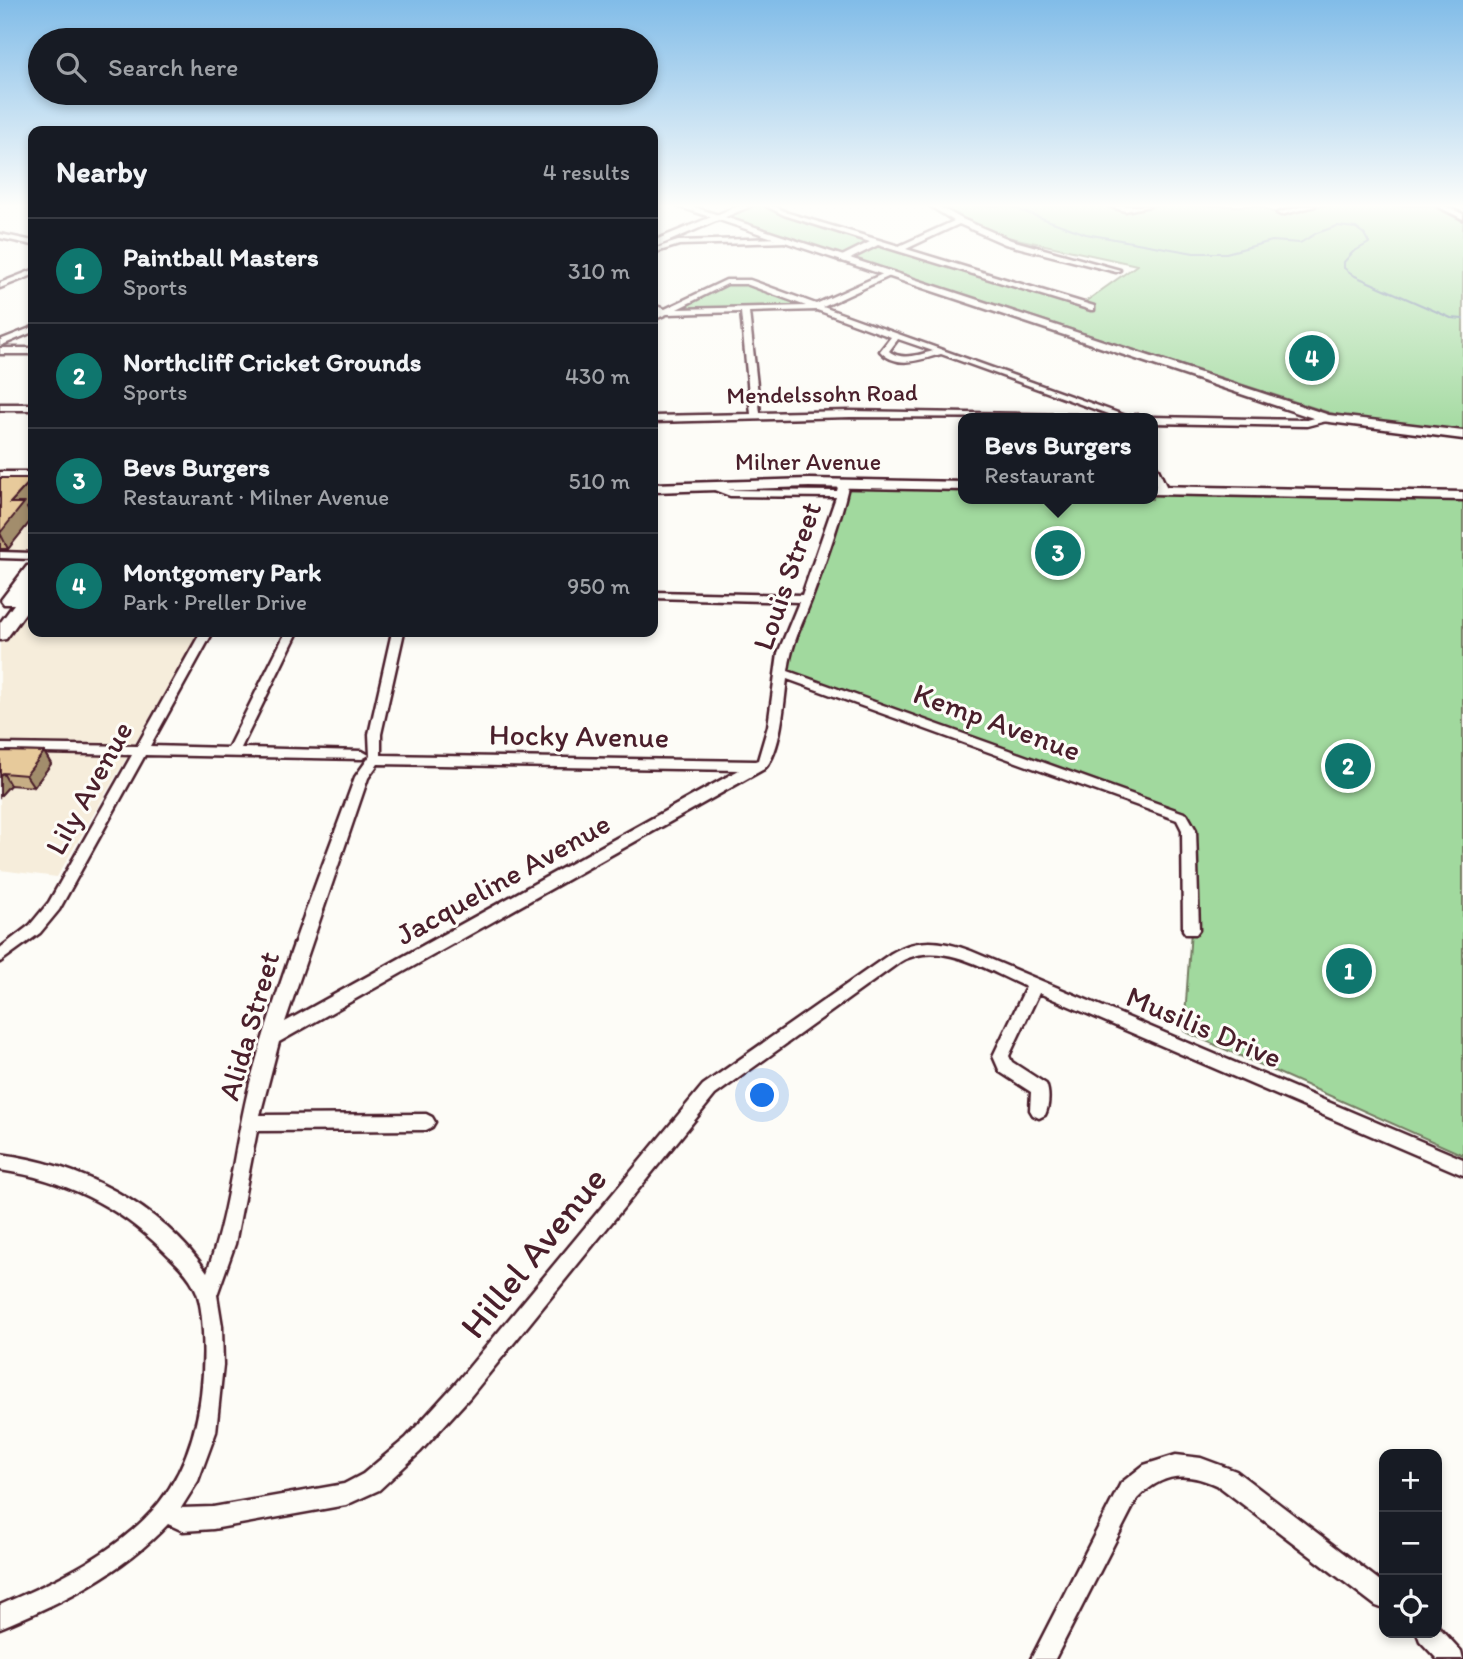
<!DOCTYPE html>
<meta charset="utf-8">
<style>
:root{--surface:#171b24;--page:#242831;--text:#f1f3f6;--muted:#9ea1a6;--line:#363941;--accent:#0f766e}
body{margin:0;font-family:Itim,sans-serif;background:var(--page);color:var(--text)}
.controls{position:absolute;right:21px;bottom:21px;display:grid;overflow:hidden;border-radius:14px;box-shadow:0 4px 10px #0003}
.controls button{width:63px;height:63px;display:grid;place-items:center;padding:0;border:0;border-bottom:2px solid var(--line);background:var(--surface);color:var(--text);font:35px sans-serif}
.you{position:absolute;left:763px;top:1096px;width:24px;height:24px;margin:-18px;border:5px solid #fff;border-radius:50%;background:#1a73e8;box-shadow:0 0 0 10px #1a73e833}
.badge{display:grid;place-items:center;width:46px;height:46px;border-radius:50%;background:var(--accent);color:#fff;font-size:23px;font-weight:700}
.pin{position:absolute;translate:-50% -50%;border:4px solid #fff;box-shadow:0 2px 7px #0006}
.popup{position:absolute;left:958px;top:413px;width:200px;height:91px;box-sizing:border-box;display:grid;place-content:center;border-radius:14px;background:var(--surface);filter:drop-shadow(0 2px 5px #0005);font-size:23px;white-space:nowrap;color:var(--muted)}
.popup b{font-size:26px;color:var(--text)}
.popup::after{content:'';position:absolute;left:50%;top:100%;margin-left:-14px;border:14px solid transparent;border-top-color:var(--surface)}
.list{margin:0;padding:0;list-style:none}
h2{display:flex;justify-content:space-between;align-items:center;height:91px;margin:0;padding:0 28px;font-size:30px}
h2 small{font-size:23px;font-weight:400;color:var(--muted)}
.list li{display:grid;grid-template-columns:46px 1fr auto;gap:21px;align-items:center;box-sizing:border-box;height:105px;padding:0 28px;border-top:2px solid var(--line)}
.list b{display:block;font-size:26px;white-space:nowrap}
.list p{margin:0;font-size:23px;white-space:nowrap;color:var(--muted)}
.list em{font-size:23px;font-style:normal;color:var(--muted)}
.icon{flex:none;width:38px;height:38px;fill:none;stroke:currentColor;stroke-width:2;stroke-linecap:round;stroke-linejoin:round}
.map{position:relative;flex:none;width:1463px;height:1659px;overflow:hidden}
.search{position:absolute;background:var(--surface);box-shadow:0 4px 10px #0003;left:28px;top:28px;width:630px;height:77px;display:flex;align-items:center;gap:18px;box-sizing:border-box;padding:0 24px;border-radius:38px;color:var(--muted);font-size:26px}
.panel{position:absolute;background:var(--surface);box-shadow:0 4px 10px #0003;left:28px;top:126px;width:630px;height:511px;border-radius:14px}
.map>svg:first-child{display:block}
.built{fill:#f6eddb}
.green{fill:#a1d99e;stroke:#767c64;stroke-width:2}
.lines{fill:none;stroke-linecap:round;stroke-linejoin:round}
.stream{stroke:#6f859d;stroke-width:2}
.minor-casing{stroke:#4a1f2b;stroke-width:5}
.tertiary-casing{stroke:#4a1f2b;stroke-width:5}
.secondary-casing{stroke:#4a1f2b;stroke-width:5}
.primary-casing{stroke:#4a1f2b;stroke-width:5}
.minor{fill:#fdfcf7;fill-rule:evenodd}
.tertiary{fill:#fdfcf7;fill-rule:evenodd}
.secondary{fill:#fdfcf7;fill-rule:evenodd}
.primary{fill:#fdfcf7;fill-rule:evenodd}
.wall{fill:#c7ae85;stroke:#4a1f2b;stroke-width:2}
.shaded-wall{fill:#a28d6c;stroke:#4a1f2b;stroke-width:2}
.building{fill:#e7ca9b;stroke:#4a1f2b;stroke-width:2}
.labels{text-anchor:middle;stroke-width:6;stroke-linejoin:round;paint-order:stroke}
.far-street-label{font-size:24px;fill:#4a1f2b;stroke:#fdfcf7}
.street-label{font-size:30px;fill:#4a1f2b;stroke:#fdfcf7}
.near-street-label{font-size:37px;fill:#4a1f2b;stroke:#fdfcf7}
</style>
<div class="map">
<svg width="1463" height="1659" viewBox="0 0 1463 1659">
<rect width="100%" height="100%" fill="#fdfcf7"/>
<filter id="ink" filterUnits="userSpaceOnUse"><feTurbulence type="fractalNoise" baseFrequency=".0143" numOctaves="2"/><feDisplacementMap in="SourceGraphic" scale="14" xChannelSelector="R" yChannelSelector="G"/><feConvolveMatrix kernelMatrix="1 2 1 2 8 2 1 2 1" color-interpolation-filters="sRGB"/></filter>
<g filter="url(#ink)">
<g class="built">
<polygon points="0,480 33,481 33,556 0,555"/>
<polygon points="33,594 33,632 200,632 57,877 0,870 0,640"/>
</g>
<g class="green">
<polygon points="751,206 773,206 779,210 1082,304 1137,265 985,232 937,206 1111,206 1131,209 1150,206 1258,206 1279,214 1313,206 1432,206 1463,221 1463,431 1363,420 1330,413 722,216"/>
<polygon points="747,282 807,304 805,306 678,308 720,284"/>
<polygon points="844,483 963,486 964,499 1152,499 1153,490 1463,496 1463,1155 1184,1031 1191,930 1182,817 780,672"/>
</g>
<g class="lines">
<polyline class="stream" points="1008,206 1086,234 1194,253 1226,253 1272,241 1300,243 1317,233 1337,226 1356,228 1364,234 1369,243 1353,252 1344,262 1344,268 1355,276 1451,318 1463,319"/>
<defs>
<g id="minor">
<polygon points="766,206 774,206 788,213 899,246 954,221 930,206 938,206 962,219 1011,240 1120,270 1116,272 1005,244 959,224 906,249 1094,306 1094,310 1091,310 878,245 846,261 840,261 840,257 870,242 784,215"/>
<polygon points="1109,206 1150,206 1125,211"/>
<polygon points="1304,206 1315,206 1281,215 1277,213"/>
<polygon points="1437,206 1445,206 1463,214 1463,219"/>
<polygon points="0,234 33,241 33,245 0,238"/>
<polygon points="783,238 786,238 786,242 679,245 653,253 653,249 678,241"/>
<polygon points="33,270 33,275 0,288 0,283"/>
<path d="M 887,272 L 890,272 L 890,276 L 823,307 L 1129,417 L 1119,418 L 941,354 C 920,360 896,369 880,351 L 891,337 L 817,310 L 749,312 L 760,413 L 850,411 L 1076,415 L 1081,418 L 850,417 L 653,422 L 653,416 L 751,414 L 741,312 L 667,314 L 653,320 L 653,315 L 659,312 L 653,310 L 653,305 L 665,309 L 726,280 L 750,280 L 816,304 ZM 727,284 L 746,284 L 806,306 L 677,309 ZM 898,339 L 933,351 C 919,355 901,361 889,351 Z"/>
<polygon points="33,327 33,332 0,346 0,340"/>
<rect x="0" y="348" width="33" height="6"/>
<rect x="0" y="404" width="33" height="6"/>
<polygon points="1137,415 1142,418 1129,418 1131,416"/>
<polygon points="1327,415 1332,418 1330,420 1307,426 1152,423 1152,418 1149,418 1152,417 1307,420"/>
<polygon points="1152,464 1157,467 1168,490 1167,492 1158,490 1152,479"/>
<path d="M 844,480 L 849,483 C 840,522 826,560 812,598 C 803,622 791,645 788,671 L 1187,814 L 1196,830 L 1199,930 L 1196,934 L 1186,934 L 1183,930 L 1182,830 L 1177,820 L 787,679 C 784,702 781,754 764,769 L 279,1042 L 260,1115 L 426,1114 L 432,1117 L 435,1122 L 432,1127 L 426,1130 L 257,1131 L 235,1244 L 217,1295 L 222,1326 L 223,1365 L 216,1432 L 198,1481 L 181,1508 L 213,1507 L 344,1484 L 363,1474 L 406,1438 L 456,1383 L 703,1085 L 890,954 C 918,937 941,940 971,951 L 1463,1159 L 1463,1175 L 1039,993 L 1009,1056 L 1012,1062 L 1046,1084 C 1050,1093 1049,1107 1045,1115 L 1039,1118 L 1033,1115 L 1030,1110 L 1031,1092 L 1000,1072 L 993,1056 L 1026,987 C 988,971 941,938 900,962 L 715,1095 L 470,1397 L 420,1452 L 379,1490 L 346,1505 L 213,1529 L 183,1531 L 168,1524 C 122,1573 61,1603 0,1628 L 0,1605 C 56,1581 119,1552 159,1503 C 197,1454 206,1393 203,1332 C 202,1317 201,1299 194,1286 C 187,1272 174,1261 163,1250 C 117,1205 63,1179 0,1170 L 0,1154 C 79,1164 160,1204 207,1272 C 230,1209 234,1143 251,1079 C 279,977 319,877 355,777 L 370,756 L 369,734 L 392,632 L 404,632 L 381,734 L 381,755 L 755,761 L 758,760 L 768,726 L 778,653 L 799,602 L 653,598 L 653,592 L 802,595 L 836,497 L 730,496 L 704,486 L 709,483 L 731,490 L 837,491 L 839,483 ZM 378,764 L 739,770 L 285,1022 L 368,778 Z"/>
<polygon points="0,552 33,553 33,559 0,558"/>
<polygon points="201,632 213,632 150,746 228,748 286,632 298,632 241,748 362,751 369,755 362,759 145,755 59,910 40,933 0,962 0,948 30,925 49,902 132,755 0,752 0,744 137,746"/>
<path d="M 1176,1455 L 1201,1458 L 1236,1471 L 1384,1584 L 1384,1609 L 1376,1606 L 1220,1487 C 1187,1471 1163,1472 1137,1499 L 1055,1659 L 1031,1659 L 1121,1483 L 1144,1465 Z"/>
<polygon points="1437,1625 1461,1651 1463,1659 1437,1659 1420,1641 1417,1633 1437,1633"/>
</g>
<rect id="tertiary" x="0" y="472" width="33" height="8"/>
<g id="secondary">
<polygon points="677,206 691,206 1329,415 1463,431 1463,439 1322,421"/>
<polygon points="809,479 964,482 964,490 809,487 653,492 653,484"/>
<polygon points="1152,486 1463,492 1463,500 1152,494"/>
</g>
<g id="primary">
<polygon points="738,206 751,206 653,248 653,241"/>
<polygon points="33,565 33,581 29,587 33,586 33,602 6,639 0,640 0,623 14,604 4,604 1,600 27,566"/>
</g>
</defs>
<use href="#minor" class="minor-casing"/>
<use href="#tertiary" class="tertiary-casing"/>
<use href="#secondary" class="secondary-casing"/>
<use href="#primary" class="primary-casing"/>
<use href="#minor" class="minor"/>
<use href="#tertiary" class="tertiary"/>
<use href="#secondary" class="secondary"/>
<use href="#primary" class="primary"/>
</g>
<g class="wall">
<polygon points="0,478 33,479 33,501 27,508 32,519 8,549 0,549"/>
<polygon points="0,751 44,752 51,764 34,787 10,785 0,796"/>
</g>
<g class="shaded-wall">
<polygon points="33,478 33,501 27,508 32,519 8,549 0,533 10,503"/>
<polygon points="44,752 51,764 34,787 26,775"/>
<polygon points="3,773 10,785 0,796 0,775"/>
</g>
<g class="building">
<polygon points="0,478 33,478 10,503 24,503 0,533"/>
<polygon points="0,751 44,752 26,775 3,773 0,775"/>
</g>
</g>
<linearGradient id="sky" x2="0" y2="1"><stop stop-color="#81bce8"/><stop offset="0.47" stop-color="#fefefb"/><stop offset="1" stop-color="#fefefb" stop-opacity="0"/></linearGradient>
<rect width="1463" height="438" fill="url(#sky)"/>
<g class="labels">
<g class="far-street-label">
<text transform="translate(822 394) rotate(-1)" y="8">Mendelssohn Road</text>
<text x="808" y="470">Milner Avenue</text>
</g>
<g class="street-label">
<text transform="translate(787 576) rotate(-71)" y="10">Louis Street</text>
<text transform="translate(997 722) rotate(20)" y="10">Kemp Avenue</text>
<text transform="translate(579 736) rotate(1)" y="10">Hocky Avenue</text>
<text transform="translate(89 788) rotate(-61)" y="10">Lily Avenue</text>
<text transform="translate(503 879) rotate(-29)" y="10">Jacqueline Avenue</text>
<text transform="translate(249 1026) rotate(-74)" y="10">Alida Street</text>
<text transform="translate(1204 1027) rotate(23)" y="10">Musilis Drive</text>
</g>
<g class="near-street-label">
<text transform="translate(533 1252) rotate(-51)" y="13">Hillel Avenue</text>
</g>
</g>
</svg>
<div class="controls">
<button>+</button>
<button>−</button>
<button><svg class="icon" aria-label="locate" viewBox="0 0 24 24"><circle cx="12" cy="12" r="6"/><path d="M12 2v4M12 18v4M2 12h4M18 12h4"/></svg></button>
</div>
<div class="you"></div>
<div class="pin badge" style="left:1349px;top:971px">1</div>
<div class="pin badge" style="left:1348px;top:766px">2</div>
<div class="pin badge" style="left:1058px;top:553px">3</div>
<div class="popup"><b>Bevs Burgers</b>Restaurant</div>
<div class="pin badge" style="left:1312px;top:358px">4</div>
<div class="search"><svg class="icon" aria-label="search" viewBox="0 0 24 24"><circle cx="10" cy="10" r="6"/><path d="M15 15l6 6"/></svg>Search here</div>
<section class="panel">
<h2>Nearby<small>4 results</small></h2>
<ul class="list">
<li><span class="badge">1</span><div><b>Paintball Masters</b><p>Sports</p></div><em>310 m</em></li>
<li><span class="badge">2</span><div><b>Northcliff Cricket Grounds</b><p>Sports</p></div><em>430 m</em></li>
<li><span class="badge">3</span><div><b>Bevs Burgers</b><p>Restaurant · Milner Avenue</p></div><em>510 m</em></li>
<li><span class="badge">4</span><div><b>Montgomery Park</b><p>Park · Preller Drive</p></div><em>950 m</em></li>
</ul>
</section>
</div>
